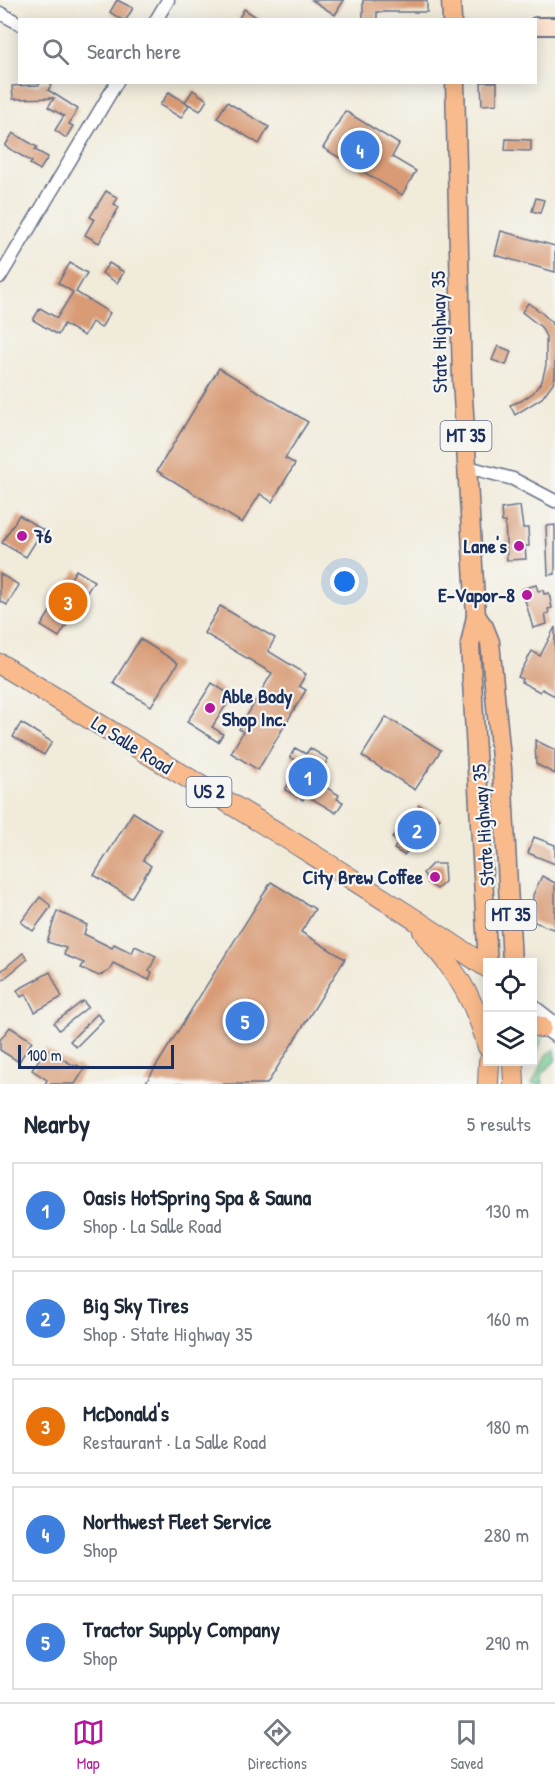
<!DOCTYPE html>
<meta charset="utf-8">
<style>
:root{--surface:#fff;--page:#f6f6f7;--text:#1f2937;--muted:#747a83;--line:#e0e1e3;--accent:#b5179e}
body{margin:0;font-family:"Patrick Hand",sans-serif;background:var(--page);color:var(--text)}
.controls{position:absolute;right:18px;bottom:18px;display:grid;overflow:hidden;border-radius:0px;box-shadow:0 3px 15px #0003}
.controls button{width:54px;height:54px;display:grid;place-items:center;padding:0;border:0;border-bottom:2px solid var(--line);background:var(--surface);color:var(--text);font:30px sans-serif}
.scale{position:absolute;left:18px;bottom:15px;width:156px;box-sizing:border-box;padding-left:6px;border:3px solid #1b2f5e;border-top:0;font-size:16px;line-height:21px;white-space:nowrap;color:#1b2f5e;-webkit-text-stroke:4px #f6f6f2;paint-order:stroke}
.you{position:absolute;left:345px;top:582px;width:21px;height:21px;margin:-15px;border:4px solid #fff;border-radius:50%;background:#1a73e8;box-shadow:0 0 0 9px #1a73e833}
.badge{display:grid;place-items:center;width:39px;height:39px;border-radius:50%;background:var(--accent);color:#fff;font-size:20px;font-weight:700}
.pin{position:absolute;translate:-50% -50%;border:3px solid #fff;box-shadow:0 2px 6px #0006}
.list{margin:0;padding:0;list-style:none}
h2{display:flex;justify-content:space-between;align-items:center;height:78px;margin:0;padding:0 24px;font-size:26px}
h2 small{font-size:20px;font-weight:400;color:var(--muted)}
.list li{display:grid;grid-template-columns:39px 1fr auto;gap:18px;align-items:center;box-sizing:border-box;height:96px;margin:0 12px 12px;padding:0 12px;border:2px solid var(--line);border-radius:0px}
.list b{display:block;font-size:22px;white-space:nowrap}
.list p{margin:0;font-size:20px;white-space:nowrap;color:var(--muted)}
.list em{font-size:20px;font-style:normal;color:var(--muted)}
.icon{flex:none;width:33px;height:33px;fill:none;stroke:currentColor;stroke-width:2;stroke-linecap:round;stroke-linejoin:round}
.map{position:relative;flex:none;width:555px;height:1084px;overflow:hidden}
.search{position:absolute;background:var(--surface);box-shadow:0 3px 15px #0003;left:18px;right:18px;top:18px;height:66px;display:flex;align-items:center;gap:15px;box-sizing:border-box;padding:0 21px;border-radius:0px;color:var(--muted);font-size:22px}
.sheet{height:618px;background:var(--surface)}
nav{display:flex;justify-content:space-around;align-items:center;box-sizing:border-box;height:84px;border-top:2px solid var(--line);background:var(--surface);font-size:16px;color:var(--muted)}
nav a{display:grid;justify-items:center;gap:3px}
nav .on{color:var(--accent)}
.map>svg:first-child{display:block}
.green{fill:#7dd397;stroke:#4c817a;stroke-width:1.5}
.building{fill:#d89b76}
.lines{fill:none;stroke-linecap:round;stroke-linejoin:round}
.minor-casing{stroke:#667189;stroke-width:15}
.secondary-casing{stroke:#667189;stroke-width:20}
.primary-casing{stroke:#667189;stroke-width:21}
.trunk-casing{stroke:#667189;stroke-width:22}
.minor{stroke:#fff;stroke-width:12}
.secondary{stroke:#fde4d1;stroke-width:16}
.primary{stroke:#fabb8c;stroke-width:18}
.trunk{stroke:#fabb8c;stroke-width:20}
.poi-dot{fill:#b5179e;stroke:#f6f6f2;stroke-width:2}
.labels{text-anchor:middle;stroke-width:4.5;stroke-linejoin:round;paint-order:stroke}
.shield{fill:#f6f6f2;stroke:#5d6b8a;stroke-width:1.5}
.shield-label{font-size:18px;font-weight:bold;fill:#1b2f5e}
.street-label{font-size:20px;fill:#1b2f5e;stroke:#f6f6f2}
.poi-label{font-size:20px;font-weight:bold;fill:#1b2f5e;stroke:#f6f6f2;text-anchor:end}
</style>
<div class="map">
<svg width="555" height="1084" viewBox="0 0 555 1084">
<rect width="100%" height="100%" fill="#f6f6f2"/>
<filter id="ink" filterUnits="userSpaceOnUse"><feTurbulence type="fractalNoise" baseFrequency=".0167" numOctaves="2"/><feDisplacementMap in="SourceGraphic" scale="12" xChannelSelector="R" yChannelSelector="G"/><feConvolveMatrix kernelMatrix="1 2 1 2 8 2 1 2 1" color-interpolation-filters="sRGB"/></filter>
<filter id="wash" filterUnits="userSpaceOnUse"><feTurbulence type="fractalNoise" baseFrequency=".008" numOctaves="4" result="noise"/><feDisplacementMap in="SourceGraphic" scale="24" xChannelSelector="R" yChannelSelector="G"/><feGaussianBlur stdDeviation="1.35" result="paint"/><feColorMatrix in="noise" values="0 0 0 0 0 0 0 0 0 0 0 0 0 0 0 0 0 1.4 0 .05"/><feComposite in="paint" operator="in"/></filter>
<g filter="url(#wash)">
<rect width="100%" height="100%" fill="#f1ebda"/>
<g class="green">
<polygon points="533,1032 544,1035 533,1061"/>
<polygon points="555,1049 555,1061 541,1074 543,1084 532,1084 547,1054"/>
</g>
<g id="blocks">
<g class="building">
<polygon points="117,0 133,8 126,20 122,20 110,12"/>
<polygon points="312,0 344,0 335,15"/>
<polygon points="363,0 427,0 427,12 377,12 377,20 363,20"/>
<polygon points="244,9 261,20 238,20"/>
<polygon points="41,82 53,82 48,90 78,109 69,124 73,126 66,138 55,130 64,116 48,107 54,98 13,99 12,86 39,85"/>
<polygon points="481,82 497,82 497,104 482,105"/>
<polygon points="193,90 207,100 200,111 185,102"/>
<polygon points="169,92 189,105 181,118 160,105"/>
<polygon points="227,102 269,127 259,144 217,118"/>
<polygon points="345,111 399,144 392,157 416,171 402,195 323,148"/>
<polygon points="13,133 37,147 35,150 48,157 40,170 30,164 32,162 5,146"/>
<polygon points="506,139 531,140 531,151 505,150"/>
<polygon points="106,191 118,198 114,204 119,207 99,243 85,235 94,219 90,217"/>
<polygon points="536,198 544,200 540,213 532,211"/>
<polygon points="501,231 555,246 555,272 495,255"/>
<polygon points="70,263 87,273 76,292 110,313 101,328 92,322 84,336 64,324 58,335 33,320 40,308 57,318 73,292 58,283"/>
<polygon points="109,263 124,272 117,283 102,273"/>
<polygon points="528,303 541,312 551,322 555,331 555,377 553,383 542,398 515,415 510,405 521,401 533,393 542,381 546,365 546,337 541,327 522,312"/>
<polygon points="498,346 511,351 506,365 492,360"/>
<polygon points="219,368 308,422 285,458 295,464 272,502 260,494 242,523 157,471"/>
<polygon points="520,506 523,528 528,528 529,546 525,546 526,559 507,560 505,522 502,522 501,509"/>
<polygon points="19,515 43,530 26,557 2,543"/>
<polygon points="555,525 555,574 548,575 546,526"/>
<polygon points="76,570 94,581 59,637 41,626"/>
<polygon points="0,574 19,585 7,605 0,601"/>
<polygon points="536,585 538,591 543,590 544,594 549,593 552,608 548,609 549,613 545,614 547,624 533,628 522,589"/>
<polygon points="220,606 275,638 268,651 306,674 299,686 306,690 258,770 231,753 243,732 239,729 272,673 204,633"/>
<polygon points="555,627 555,696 542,689 540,692 521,682 522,679 518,677 532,651 540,656"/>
<polygon points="140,639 178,663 151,706 113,683"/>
<polygon points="212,683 232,696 212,727 223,734 218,742 187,722"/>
<polygon points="386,717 441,750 415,790 362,756"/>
<polygon points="21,723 52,742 44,755 13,737"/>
<polygon points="535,740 555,750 555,774 536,764"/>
<polygon points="295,748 306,754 310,748 328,759 315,781 339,795 337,799 343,802 336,813 306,795 303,800 285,790 301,763 290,757"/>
<polygon points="419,805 440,818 433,829 431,828 404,855 394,849 398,842 392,838 407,813 412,816"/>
<polygon points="133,812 161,830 143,860 151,866 131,898 94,875"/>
<polygon points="534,837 555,845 555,864 528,853"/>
<polygon points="432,864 444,864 445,882 437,889 428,883 430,882 423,873"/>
<polygon points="542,876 555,883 555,930 532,921 533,895"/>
<polygon points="271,882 315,909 301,932 345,959 267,1084 145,1084"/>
<polygon points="40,897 50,905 50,908 33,931 21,922"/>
<polygon points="57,911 87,925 84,934 112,948 114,944 132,953 135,946 156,956 149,971 152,972 149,980 113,963 109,971 99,976 81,968 84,963 64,955 66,948 47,942"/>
<polygon points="23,953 28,959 0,982 0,972"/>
<polygon points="50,972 62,997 35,1012 26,994 21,997 17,990"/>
<polygon points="83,1001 88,1007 59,1030 54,1023"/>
<polygon points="97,1014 103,1020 76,1047 70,1041"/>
<polygon points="10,1027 32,1041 19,1062 0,1050 0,1040"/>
<polygon points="46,1049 76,1067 77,1065 84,1070 75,1084 45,1084 47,1080 32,1070"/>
</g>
</g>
</g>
<g filter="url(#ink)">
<use href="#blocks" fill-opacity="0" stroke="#667189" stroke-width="1.5"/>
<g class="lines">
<defs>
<g id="minor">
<polyline points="0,13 20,24"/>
<polyline points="156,20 168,0"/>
<polyline points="0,277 117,82"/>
<polyline points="468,467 513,479 555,501"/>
<polyline points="532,1005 555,1023"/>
<polyline points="538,1024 555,1036"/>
</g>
<polyline id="secondary" points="536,26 555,26"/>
<g id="primary">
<polyline points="451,0 452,20"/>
<polyline points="455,82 462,380 476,616 470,645 488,966"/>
<polyline points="476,616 484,627 490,642 502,769 512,963"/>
</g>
<g id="trunk">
<path d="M 0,664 C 163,764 329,860 488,968"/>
<path d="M 423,931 C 430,944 441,953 449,965 C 467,989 480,1018 488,1047"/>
<polyline points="532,1025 541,1027"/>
<polyline points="513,1062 514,1084"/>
<polyline points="488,1084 489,1062"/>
</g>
</defs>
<use href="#minor" class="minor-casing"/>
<use href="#secondary" class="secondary-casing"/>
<use href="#primary" class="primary-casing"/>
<use href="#trunk" class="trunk-casing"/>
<use href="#minor" class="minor"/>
<use href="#secondary" class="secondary"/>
<use href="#primary" class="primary"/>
<use href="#trunk" class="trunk"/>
</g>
</g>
<g class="poi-dot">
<circle cx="22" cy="536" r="6"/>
<circle cx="519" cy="546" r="6"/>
<circle cx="527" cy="595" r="6"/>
<circle cx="210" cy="708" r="6"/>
<circle cx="435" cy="877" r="6"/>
</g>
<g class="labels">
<g class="shield">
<rect x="440.5" y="421" width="51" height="30" rx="4.5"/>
<rect x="186.5" y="777" width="45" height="30" rx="4.5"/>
<rect x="485.5" y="900" width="51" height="30" rx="4.5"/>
</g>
<g class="shield-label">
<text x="466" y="442">MT 35</text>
<text x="209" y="798">US 2</text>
<text x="511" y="921">MT 35</text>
</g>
<g class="street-label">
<text transform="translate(439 332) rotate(-91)" y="7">State Highway 35</text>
<text transform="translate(132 745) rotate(32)" y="7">La Salle Road</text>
<text transform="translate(483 825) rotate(-94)" y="7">State Highway 35</text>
</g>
<g class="poi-label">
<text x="34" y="543" text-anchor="start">76</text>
<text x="507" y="553">Lane's</text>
<text x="515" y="602">E-Vapor-8</text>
<text x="222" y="703" text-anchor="start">Able Body<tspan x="222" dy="23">Shop Inc.</tspan></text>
<text x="423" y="884">City Brew Coffee</text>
</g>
</g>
</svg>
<div class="controls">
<button><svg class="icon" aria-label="locate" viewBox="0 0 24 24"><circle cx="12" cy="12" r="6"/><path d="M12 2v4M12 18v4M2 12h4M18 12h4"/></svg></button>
<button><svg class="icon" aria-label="layers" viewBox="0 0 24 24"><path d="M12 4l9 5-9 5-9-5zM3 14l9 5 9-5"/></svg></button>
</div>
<div class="scale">100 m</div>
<div class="you"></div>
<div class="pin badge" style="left:308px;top:777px;background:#3f7fe0">1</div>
<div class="pin badge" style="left:417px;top:830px;background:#3f7fe0">2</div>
<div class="pin badge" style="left:68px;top:602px;background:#e8710a">3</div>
<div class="pin badge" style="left:360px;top:150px;background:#3f7fe0">4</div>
<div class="pin badge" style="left:245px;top:1021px;background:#3f7fe0">5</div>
<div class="search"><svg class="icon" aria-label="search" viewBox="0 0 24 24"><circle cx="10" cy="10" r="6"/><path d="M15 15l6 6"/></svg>Search here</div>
</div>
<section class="sheet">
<h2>Nearby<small>5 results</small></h2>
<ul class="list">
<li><span class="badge" style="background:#3f7fe0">1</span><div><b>Oasis HotSpring Spa &amp; Sauna</b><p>Shop · La Salle Road</p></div><em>130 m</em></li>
<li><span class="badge" style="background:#3f7fe0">2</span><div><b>Big Sky Tires</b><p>Shop · State Highway 35</p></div><em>160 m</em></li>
<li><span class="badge" style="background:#e8710a">3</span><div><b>McDonald's</b><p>Restaurant · La Salle Road</p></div><em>180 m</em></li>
<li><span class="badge" style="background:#3f7fe0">4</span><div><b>Northwest Fleet Service</b><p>Shop</p></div><em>280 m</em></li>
<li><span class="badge" style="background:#3f7fe0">5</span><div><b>Tractor Supply Company</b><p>Shop</p></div><em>290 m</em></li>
</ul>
</section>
<nav>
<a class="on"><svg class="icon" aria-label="map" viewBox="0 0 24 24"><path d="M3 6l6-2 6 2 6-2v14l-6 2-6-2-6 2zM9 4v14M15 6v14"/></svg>Map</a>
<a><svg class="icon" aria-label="directions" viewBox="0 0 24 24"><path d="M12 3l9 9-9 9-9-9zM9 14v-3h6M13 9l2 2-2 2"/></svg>Directions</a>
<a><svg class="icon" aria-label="saved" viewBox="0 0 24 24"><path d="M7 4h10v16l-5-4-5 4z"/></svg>Saved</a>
</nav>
